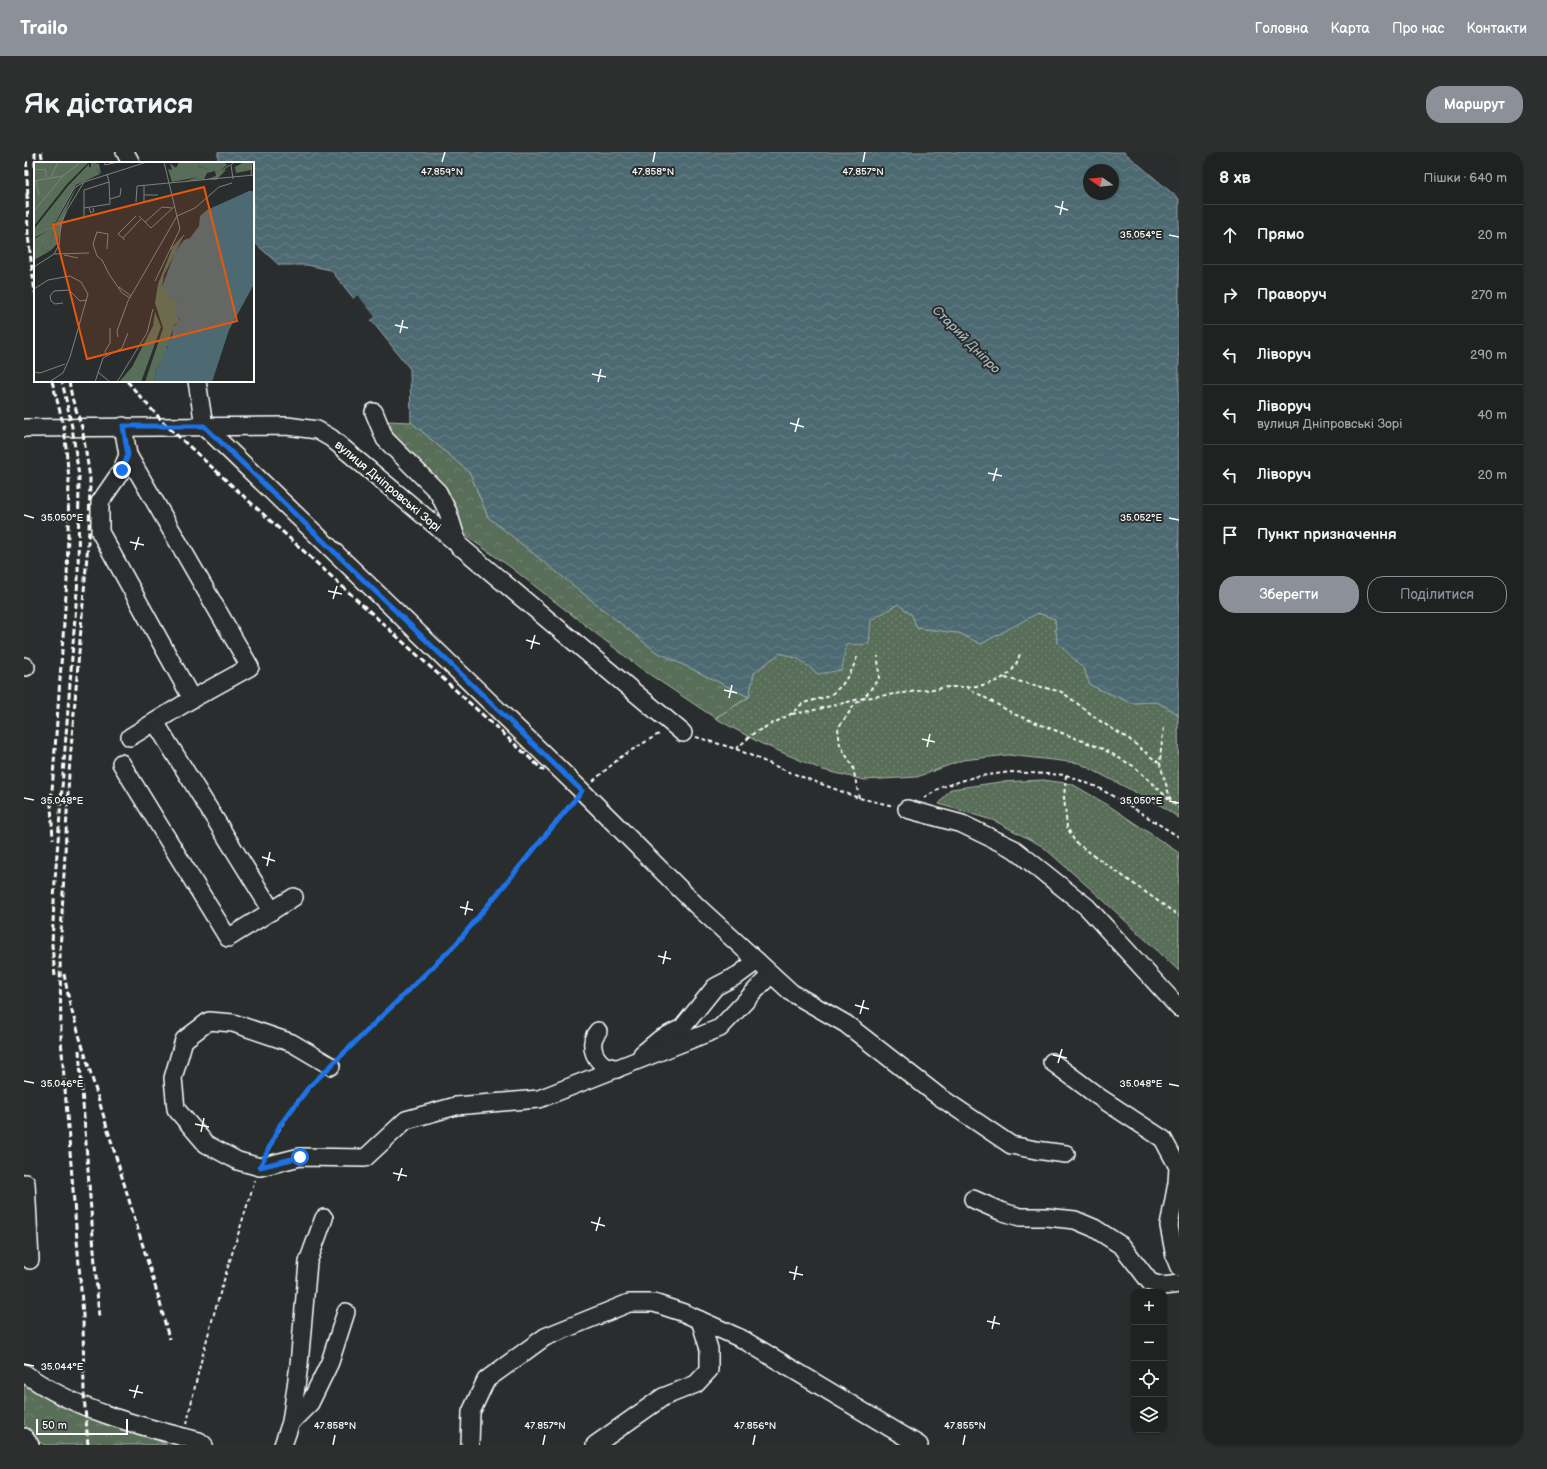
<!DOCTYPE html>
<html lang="uk">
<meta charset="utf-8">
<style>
:root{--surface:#202222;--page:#2d2f2f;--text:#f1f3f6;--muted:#a2a4a5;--line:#3d3f40;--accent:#8c9099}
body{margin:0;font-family:"Balsamiq Sans",sans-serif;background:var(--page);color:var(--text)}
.controls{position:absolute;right:12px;bottom:12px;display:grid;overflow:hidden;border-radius:8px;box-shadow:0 1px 3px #0004}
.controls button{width:36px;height:36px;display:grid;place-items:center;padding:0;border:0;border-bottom:1px solid var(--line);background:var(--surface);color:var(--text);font:20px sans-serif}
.compass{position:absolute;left:1059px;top:12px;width:36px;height:36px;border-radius:50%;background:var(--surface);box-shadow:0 1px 3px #0004;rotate:284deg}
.scale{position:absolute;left:12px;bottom:10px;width:92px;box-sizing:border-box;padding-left:4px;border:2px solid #fff;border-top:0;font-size:11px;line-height:14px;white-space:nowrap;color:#fff;-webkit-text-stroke:3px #2a2d2e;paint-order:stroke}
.stop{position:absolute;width:12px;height:12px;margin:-9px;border:3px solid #1a73e8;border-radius:50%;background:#fff}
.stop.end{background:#1a73e8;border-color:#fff;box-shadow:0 1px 4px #0008}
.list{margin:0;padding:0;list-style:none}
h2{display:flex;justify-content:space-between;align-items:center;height:52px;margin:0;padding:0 16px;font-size:17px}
h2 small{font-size:13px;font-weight:400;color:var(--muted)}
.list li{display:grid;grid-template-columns:26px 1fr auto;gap:12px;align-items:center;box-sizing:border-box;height:60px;padding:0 16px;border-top:1px solid var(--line)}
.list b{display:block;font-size:15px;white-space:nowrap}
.list p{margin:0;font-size:13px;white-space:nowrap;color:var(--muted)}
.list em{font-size:13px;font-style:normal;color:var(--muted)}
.actions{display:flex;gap:8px;padding:12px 16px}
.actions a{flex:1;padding:9px 0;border:1px solid var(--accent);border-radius:16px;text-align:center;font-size:14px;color:var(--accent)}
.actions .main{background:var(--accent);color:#fff}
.icon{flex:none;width:22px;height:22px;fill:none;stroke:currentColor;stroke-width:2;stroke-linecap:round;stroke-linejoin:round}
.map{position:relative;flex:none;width:1155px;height:1293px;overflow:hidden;border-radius:16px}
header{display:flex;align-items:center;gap:24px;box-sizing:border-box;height:56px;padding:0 20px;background:var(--accent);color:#fff}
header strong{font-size:19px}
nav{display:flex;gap:22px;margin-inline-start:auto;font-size:14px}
.intro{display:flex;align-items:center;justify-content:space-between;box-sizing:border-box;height:96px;padding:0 24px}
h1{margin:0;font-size:28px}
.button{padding:10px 18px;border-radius:16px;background:var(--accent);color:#fff;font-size:14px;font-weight:700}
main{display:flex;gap:24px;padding:0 24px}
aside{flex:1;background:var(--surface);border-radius:16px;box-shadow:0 1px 3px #0004}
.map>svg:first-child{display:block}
.grass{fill:url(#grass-dots);stroke:#acb6ac}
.forest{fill:url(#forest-crowns);stroke:#acb6ac}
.water{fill:url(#water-waves);stroke:#94a6aa;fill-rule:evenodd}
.pier{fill:#2a2d2e}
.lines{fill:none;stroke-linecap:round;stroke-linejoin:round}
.minor-casing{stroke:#fff;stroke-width:20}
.path{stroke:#fff;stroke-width:2;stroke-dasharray:4 3;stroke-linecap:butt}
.minor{stroke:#2a2d2e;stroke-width:17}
.rail{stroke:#fff;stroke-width:3;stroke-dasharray:6 3;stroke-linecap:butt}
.route{stroke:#1a73e8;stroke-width:5}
.ticks{fill:none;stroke:#fff;stroke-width:1.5}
.labels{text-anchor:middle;stroke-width:4;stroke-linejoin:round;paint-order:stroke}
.street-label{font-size:12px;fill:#fff;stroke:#2a2d2e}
.water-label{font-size:13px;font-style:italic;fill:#a6b4b8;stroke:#2a2d2e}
.inset-road{fill:none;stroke:#7f8182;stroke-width:1}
.view{fill:#e8590c;fill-opacity:0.15;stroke:#e8590c;stroke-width:2}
.inset-edge{fill:none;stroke:#fff;stroke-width:2}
.ticks-label{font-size:10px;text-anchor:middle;fill:#fff;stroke:#2a2d2e;stroke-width:4;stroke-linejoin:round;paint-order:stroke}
</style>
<header>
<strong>Trailo</strong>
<nav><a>Головна</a><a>Карта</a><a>Про нас</a><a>Контакти</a></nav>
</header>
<div class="intro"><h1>Як дістатися</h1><a class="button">Маршрут</a></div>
<main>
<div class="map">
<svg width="1155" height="1293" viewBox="0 0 1155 1293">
<defs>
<pattern id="grass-dots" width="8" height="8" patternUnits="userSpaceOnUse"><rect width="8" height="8" fill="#596e59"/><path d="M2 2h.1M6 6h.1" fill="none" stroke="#728472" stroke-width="1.8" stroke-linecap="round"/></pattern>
<pattern id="forest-crowns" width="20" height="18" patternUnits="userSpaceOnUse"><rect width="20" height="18" fill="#596e59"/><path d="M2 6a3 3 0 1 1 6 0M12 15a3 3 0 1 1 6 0" fill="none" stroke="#728472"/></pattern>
<pattern id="water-waves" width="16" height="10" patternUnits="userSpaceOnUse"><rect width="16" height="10" fill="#4d6a72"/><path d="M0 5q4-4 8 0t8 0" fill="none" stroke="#688087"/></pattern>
</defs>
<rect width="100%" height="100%" fill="#2a2d2e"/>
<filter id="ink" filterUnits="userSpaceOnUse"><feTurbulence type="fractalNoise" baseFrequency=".025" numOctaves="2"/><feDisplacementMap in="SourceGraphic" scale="8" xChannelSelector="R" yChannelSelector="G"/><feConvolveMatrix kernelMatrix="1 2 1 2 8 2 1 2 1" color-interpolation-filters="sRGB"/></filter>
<g filter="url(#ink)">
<g class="grass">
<polygon points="874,452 888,463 893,476 935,481 957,492 1013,461 1031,467 1033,490 1060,517 1066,533 1107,551 1133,550 1154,562 1155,666 1136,653 1055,611 984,603 939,608 893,625 840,628 799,618 736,591 691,566 725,545 730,521 756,501 775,507 794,522 847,468"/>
<polygon points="1020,628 1048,632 1084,653 1155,701 1155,819 1077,746 1018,694 971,669 915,652 927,637 976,630"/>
</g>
<g class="forest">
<polygon points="362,269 387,270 446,321 464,365 631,499 725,545 691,566 619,518 485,414 435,379 366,283"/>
<polygon points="0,1225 55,1246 143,1293 21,1293 13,1289 0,1272"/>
</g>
<path class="water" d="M 194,0 L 1100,0 L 1155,47 L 1155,565 L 1154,562 L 1133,550 L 1107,551 L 1066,533 L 1060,517 L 1033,490 L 1031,467 L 1014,461 L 957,492 L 935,481 L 893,476 L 888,463 L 874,452 L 847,468 L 845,492 L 822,493 L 818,518 L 794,522 L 775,507 L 756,501 L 730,521 L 725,545 L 631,499 L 464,365 L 446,321 L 387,270 L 386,217 L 307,118 L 283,113 L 255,113 L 229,89 L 229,11 L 194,11 ZM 1065,18 L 1089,18 L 1089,42 L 1065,42 Z"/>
<polygon class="pier" points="334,143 351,165 345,169 328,148"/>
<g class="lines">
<defs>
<g id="minor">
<polyline points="101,0 107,11"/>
<polyline points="173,229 180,274 558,639 673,754 768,841 822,872 913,943 987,993 1012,998 1042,1002"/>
<polyline points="350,260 361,287 414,340 424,360 435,395"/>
<polyline points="99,274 104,303 226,515 168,547 106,585"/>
<polyline points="0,276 263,274 293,278 307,286 659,581"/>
<polyline points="104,303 98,318 76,350 76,380 168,547"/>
<polyline points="0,514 2,515"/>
<polyline points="131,570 248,759"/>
<polyline points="97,611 204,786 270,745"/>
<polyline points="883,657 938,672 990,697 1063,755 1155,856"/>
<path d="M 574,879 C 565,889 568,905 580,913 C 584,915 589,915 593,917"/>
<polyline points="618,902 636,887 658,876 691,835 714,823 733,809"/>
<polyline points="1028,910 1075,945 1139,987 1154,1015 1153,1031 1145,1074 1151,1105 1155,1115"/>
<polyline points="307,914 268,891 209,871 185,869 160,888 149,926 152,957 182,992 214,1009 236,1015 276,1005 341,1006 382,968 432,954 515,947 696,876 747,822"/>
<polyline points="0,1031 2,1031 6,1108"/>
<polyline points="949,1047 976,1059 996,1065 1022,1065 1051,1068 1070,1076 1098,1094 1126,1130 1139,1134 1155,1132"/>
<path d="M 0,1221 C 51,1258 115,1274 175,1289 L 180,1293"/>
<polyline points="267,1270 286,1251 306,1210 322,1160"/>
<polyline points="0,1285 6,1293"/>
<polyline points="259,1293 267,1270 275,1213 284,1110 300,1066"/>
<polyline points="446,1293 447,1260 462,1228 521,1185 605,1151 630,1151 660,1161 718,1187 895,1293"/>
<polyline points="571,1293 639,1245 672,1232 685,1218 685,1197 676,1168"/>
</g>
</defs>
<use href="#minor" class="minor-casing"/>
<g class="path">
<polyline points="981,526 1038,540 1079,571 1105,587 1136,612"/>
<path d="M 943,535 C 966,533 990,528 996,501"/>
<polyline points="768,562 786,559 840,546 855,526 854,504"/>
<polyline points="1140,576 1137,597 1136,612 1147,649 1155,656"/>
<polyline points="672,585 712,597 765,620 835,646 870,654"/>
<polyline points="712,597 730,581 767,562 779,551 806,544 818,533 828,518 833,505"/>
<polyline points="1042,623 1040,645 1043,675 1051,690 1155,764"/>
<polyline points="569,629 598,604 633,583 637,582"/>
<polyline points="835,646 829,615 816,593 814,576 831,552 840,546 925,535 942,535 992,563 1079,597 1111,615 1147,649"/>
<polyline points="900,646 918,635 950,625 986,620 1042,623 1073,635 1106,654 1155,685"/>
<polyline points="317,904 432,792 549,649"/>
<path d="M 244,998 C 258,971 274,945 296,924"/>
<path d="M 163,1272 C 179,1189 206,1109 231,1028"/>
</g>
<use href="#minor" class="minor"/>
<g class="rail">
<polyline points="2,0 4,46"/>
<polyline points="11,0 11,18"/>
<polyline points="17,0 19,11"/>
<polyline points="3,41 4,83 11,141"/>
<polyline points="28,229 40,275 45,327 43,429 27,653 29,687"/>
<polyline points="45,229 48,246 58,275 66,326 65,379 45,621 36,801 37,887 59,1163 60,1243 64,1293"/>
<polyline points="103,229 120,249 143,274 520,619"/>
<polyline points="40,822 46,853 135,1147 145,1187"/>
<polyline points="31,824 28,793 31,728 54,426 55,324 48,275 38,229"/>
<polyline points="55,898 75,1165"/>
</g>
</g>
</g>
<g class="lines" filter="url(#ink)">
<polyline class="route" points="98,318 104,303 99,274 180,274 558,639 432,792 285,935 256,973 236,1015 276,1005"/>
</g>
<path class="ticks" d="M 418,10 L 421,0M 629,10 L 631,0M 839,10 L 841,0M 1031,54 L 1044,58M 1036,63 L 1039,49M 1145,83 L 1155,85M 371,173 L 384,176M 376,181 L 379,168M 568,222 L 582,225M 574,230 L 577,217M 766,271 L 780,275M 771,280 L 775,266M 964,321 L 978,324M 969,329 L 973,316M 0,363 L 10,366M 1145,366 L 1155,368M 106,390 L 120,393M 111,398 L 115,385M 304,439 L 318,442M 309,447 L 313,434M 502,488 L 516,492M 507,497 L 511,483M 700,538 L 713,541M 705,546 L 708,533M 898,587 L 911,590M 903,595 L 906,582M 0,646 L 10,648M 1145,649 L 1155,651M 238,705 L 251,709M 243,714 L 246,700M 436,755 L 449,758M 441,763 L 444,749M 634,804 L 647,807M 639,812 L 642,799M 831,853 L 845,857M 836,862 L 840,848M 1029,903 L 1043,906M 1034,911 L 1038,897M 0,929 L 10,931M 1145,932 L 1155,934M 171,972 L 185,975M 177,980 L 180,966M 369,1021 L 383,1024M 374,1029 L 378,1016M 567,1070 L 581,1074M 572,1079 L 576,1065M 765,1120 L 779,1123M 770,1128 L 773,1114M 963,1169 L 976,1172M 968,1177 L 971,1164M 0,1212 L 10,1214M 105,1238 L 119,1241M 110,1246 L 114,1233M 309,1293 L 311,1283M 519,1293 L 521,1283M 729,1293 L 731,1283M 939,1293 L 941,1283"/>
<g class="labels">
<g class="street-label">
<text transform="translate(364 334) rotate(40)" y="4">вулиця Дніпровські Зорі</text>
</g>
<g class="water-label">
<text transform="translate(943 187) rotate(45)" y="5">Старий Дніпро</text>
</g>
</g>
<g transform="translate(10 10)">
<rect width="220" height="220" fill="#2a2d2e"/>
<path d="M 145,0 L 191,0 L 193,3 L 184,10 L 164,4 L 164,15 L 138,20 L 134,7 L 138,8 L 136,1 L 142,6 ZM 55,2 L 55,5 L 62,7 L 66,12 L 42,23 L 17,65 L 0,75 L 0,67 L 34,24 ZM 20,64 L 16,84 L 8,84 L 9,88 L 16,89 L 0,98 L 0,77 ZM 124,122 L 134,128 L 136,135 L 143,140 L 141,151 L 146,159 L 140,163 L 130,196 L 122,208 L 120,220 L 111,220 L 129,166 L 121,141 ZM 121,150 L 127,165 L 107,220 L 85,220 L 98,205 L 119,164 Z" fill="#596e59"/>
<path d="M 57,0 L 65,2 L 67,12 L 62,7 L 57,7 ZM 210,0 L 217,0 L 217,8 L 202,11 L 201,5 ZM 163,4 L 185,10 L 193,7 L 182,18 L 173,17 L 182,14 L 181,9 L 173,11 L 170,17 L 151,19 L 164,15 L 160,11 ZM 43,24 L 32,48 L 23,82 L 16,89 L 9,88 L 8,83 L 16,84 L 20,64 ZM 149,75 L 130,113 L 128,125 L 124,122 L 138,87 Z" fill="#596e59"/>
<path d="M 0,0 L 55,0 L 33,22 L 0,64 Z" fill="#596e59"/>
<path d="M 215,29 L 220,29 L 220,122 L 195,168 L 178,220 L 120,220 L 122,208 L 130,196 L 129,192 L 134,185 L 133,179 L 138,176 L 139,165 L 146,158 L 140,151 L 143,140 L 133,135 L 133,128 L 128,125 L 141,90 L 150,78 L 156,76 L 165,64 L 166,54 L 173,48 Z" fill="#4d6a72"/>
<path class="inset-road" d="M 70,0 L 71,3 L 84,0M 0,7 L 12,8 L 12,15M 185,10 L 196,3M 73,12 L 75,20 L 76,42 L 50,46 L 50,28 L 75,20M 217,13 L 218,0M 29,14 L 47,0M 17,15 L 24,0M 199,17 L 197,3 L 200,0M 2,18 L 5,33M 0,19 L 29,14 L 0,49M 110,24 L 110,40M 110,33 L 124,33M 76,37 L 86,34 L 87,26M 102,40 L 103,24 L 220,13M 55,46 L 57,51 L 60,49 L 59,46M 105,54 L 117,66 L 141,44M 41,58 L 50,55 L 50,46M 111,60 L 128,45 L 138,46M 0,75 L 18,65 L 40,26 L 50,20M 89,76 L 107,57M 91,78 L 84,72 L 102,54M 73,87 L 74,72 L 63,70 L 59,82 L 63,94 L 68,98 L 75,112 L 88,131 L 96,136M 137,87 L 150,73M 20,92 L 55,91M 30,93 L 44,96M 0,105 L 20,92 L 25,83 L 27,62 L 33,48 L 50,20 L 113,0M 121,119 L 146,67 L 130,0M 85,125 L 97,134M 0,127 L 14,118 L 36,114 L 47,120 L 54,132 L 36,195 L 29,211 L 15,220M 29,141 L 21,142 L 17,139 L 16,134 L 20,129 L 35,128 L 46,139 L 53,138M 84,175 L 83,169 L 94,139 L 143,54 L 161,46 L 185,25 L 198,21M 72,193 L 71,189 L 76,181 L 76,166M 0,210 L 6,211 L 31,202M 64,210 L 76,220M 61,220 L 69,196 L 88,186 L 94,171M 83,220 L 113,171 L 119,147"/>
<path class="view" d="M 170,25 L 203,159 L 53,197 L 19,63 Z"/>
<rect width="220" height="220" class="inset-edge"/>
</g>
<g class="ticks-label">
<text x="418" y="23">47.859°N</text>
<text x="629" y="23">47.858°N</text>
<text x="839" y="23">47.857°N</text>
<text x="1117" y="86">35.054°E</text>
<text x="38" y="369">35.050°E</text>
<text x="1117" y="369">35.052°E</text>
<text x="38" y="652">35.048°E</text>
<text x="1117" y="652">35.050°E</text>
<text x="38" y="935">35.046°E</text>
<text x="1117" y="935">35.048°E</text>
<text x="38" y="1218">35.044°E</text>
<text x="311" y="1277">47.858°N</text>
<text x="521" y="1277">47.857°N</text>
<text x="731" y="1277">47.856°N</text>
<text x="941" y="1277">47.855°N</text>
</g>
</svg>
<div class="controls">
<button>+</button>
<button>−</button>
<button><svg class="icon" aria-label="locate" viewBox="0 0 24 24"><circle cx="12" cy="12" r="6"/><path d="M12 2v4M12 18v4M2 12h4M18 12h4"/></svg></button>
<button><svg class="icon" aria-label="layers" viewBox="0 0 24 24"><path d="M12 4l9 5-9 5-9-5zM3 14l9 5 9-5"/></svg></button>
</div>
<svg class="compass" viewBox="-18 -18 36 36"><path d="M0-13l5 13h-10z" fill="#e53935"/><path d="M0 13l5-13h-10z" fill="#a2a4a5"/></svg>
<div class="scale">50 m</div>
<div class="stop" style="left:276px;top:1005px"></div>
<div class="stop end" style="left:98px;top:318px"></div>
</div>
<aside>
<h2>8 хв<small>Пішки · 640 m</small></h2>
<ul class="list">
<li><svg class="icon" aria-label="ahead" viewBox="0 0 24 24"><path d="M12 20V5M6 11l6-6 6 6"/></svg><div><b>Прямо</b></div><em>20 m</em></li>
<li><svg class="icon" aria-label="right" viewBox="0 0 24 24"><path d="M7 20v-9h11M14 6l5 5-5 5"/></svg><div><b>Праворуч</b></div><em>270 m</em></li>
<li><svg class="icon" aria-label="left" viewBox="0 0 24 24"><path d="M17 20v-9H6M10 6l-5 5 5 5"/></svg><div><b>Ліворуч</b></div><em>290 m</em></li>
<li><svg class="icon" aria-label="left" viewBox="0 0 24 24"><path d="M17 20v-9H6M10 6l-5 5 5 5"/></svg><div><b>Ліворуч</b><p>вулиця Дніпровські Зорі</p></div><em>40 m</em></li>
<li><svg class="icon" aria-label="left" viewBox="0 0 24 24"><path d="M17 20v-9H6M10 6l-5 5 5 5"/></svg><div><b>Ліворуч</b></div><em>20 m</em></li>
<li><svg class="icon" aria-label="arrive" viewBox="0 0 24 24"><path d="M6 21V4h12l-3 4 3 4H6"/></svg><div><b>Пункт призначення</b></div></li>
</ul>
<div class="actions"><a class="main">Зберегти</a><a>Поділитися</a></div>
</aside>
</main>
